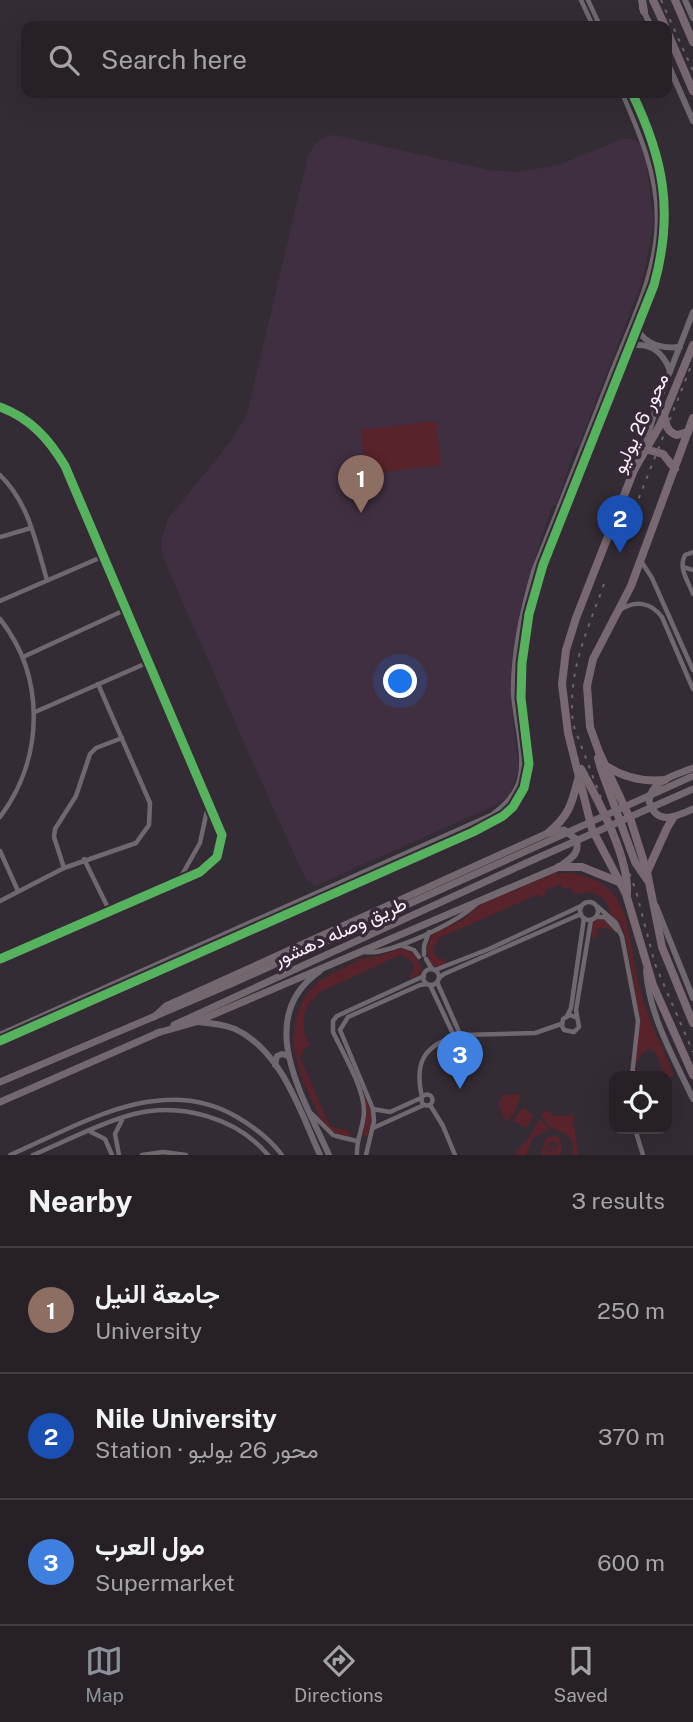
<!DOCTYPE html>
<meta charset="utf-8">
<style>
:root{--surface:#272127;--page:#332e33;--text:#f1f3f6;--muted:#a4a3a7;--line:#433e44;--accent:#8c9099}
body{margin:0;font-family:"Public Sans",Vazirmatn,sans-serif;background:var(--page);color:var(--text)}
.controls{position:absolute;right:21px;bottom:21px;display:grid;overflow:hidden;border-radius:14px;box-shadow:0 7px 28px #0002}
.controls button{width:63px;height:63px;display:grid;place-items:center;padding:0;border:0;border-bottom:2px solid var(--line);background:var(--surface);color:var(--text);font:35px sans-serif}
.you{position:absolute;left:401px;top:682px;width:24px;height:24px;margin:-18px;border:5px solid #fff;border-radius:50%;background:#1a73e8;box-shadow:0 0 0 10px #1a73e833}
.badge{display:grid;place-items:center;width:46px;height:46px;border-radius:50%;background:var(--accent);color:#fff;font-size:23px;font-weight:700}
.pin{position:absolute;translate:-50% -58px;filter:drop-shadow(0 2px 4px #0008)}
.pin::after{content:'';position:absolute;top:37px;width:24px;height:21px;background:inherit;clip-path:polygon(0 0,100% 0,50% 100%)}
.list{margin:0;padding:0;list-style:none}
h2{display:flex;justify-content:space-between;align-items:center;height:91px;margin:0;padding:0 28px;font-size:30px}
h2 small{font-size:23px;font-weight:400;color:var(--muted)}
.list li{display:grid;grid-template-columns:46px 1fr auto;gap:21px;align-items:center;box-sizing:border-box;height:126px;padding:0 28px;border-top:2px solid var(--line)}
.list b{display:block;font-size:26px;white-space:nowrap}
.list p{margin:0;font-size:23px;white-space:nowrap;color:var(--muted)}
.list em{font-size:23px;font-style:normal;color:var(--muted)}
.icon{flex:none;width:38px;height:38px;fill:none;stroke:currentColor;stroke-width:2;stroke-linecap:round;stroke-linejoin:round}
.map{position:relative;flex:none;width:693px;height:1155px;overflow:hidden}
.search{position:absolute;background:var(--surface);box-shadow:0 7px 28px #0002;left:21px;right:21px;top:21px;height:77px;display:flex;align-items:center;gap:18px;box-sizing:border-box;padding:0 24px;border-radius:14px;color:var(--muted);font-size:26px}
.sheet{height:469px;background:var(--surface)}
nav{display:flex;justify-content:space-around;align-items:center;box-sizing:border-box;height:98px;border-top:2px solid var(--line);background:var(--surface);font-size:19px;color:var(--muted)}
nav a{display:grid;justify-items:center;gap:4px}
nav .on{color:var(--accent)}
.map>svg:first-child{display:block}
.built{fill:#402f41}
.green{fill:#58232a}
.lines{fill:none;stroke-linecap:round;stroke-linejoin:round}
.street{stroke:#6f686f;stroke-width:4.5}
.secondary{stroke:#706870;stroke-width:6}
.primary{stroke:#746870;stroke-width:7}
.highway{stroke:#786872;stroke-width:8}
.rail{stroke:#6b666b;stroke-width:2;stroke-dasharray:3.5 7;stroke-linecap:butt}
.cycleway-casing{stroke:#372938;stroke-width:13}
.cycleway{stroke:#56b35d;stroke-width:9}
.labels{text-anchor:middle;stroke-width:7;stroke-linejoin:round;paint-order:stroke}
.street-label{font-size:19px;fill:#f9f0fa;stroke:#372938}
</style>
<div class="map">
<svg width="693" height="1155" viewBox="0 0 693 1155">
<rect width="100%" height="100%" fill="#342c34"/>
<polygon class="built" points="334,135 488,170 518,172 559,165 623,139 633,139 641,144 646,161 654,223 642,282 583,434 579,446 575,449 556,506 552,506 523,596 512,657 511,687 513,724 519,769 510,795 498,804 315,886 306,880 257,772 163,557 161,542 168,519 231,441 247,414 308,156 315,144 321,139"/>
<g class="green">
<polygon points="436,421 441,465 366,474 361,430"/>
<path d="M 568,873 C 638,882 625,937 640,989 C 648,1019 662,1047 674,1075 L 667,1079 L 655,1052 L 649,1048 L 642,1053 L 639,1061 L 636,1061 L 635,1069 L 639,1070 L 639,1073 L 634,1073 L 640,1020 L 625,935 C 621,927 616,923 612,917 C 610,914 609,909 608,906 C 600,891 589,891 574,894 L 571,888 L 562,888 L 560,884 L 545,891 L 546,895 L 541,897 L 539,894 L 437,939 L 438,943 L 434,947 L 434,953 L 439,959 L 445,959 L 447,964 L 438,967 L 431,964 L 426,947 L 433,934 L 464,919 L 482,904 L 552,874 Z"/>
<path d="M 603,918 L 615,931 C 607,928 601,925 593,933 L 598,930 L 599,933 L 595,939 L 590,936 L 592,923 Z"/>
<path d="M 398,949 C 413,949 418,958 422,969 L 417,977 L 410,978 L 409,975 L 413,972 L 414,965 L 410,960 L 400,955 L 318,993 C 317,997 314,998 311,1001 C 301,1011 302,1037 310,1044 L 304,1049 L 300,1058 L 330,1126 L 349,1131 L 350,1137 L 336,1134 L 334,1131 L 333,1134 L 324,1126 L 300,1075 L 293,1043 L 297,1015 L 305,996 L 319,981 L 360,959 L 380,956 Z"/>
<polygon points="361,1089 373,1115 367,1137 362,1135 367,1112"/>
<polygon points="521,1094 515,1112 506,1122 498,1104 502,1095"/>
<polygon points="523,1107 534,1116 526,1128 513,1121"/>
<path d="M 544,1110 L 556,1116 L 573,1115 L 578,1155 L 572,1155 C 575,1138 567,1134 554,1129 C 548,1126 545,1120 541,1116 Z"/>
<polygon points="540,1119 549,1129 533,1138 526,1155 515,1155 515,1152 529,1138"/>
<polygon points="552,1136 558,1136 562,1146 560,1155 542,1155 542,1147 549,1152 556,1149 557,1144 553,1141 548,1144 550,1147 555,1146 553,1149 547,1150 543,1146 546,1138"/>
</g>
<g class="lines">
<g class="street">
<polyline points="581,0 593,26"/>
<polyline points="588,0 600,26"/>
<path d="M 0,407 C 30,418 49,439 65,466 L 222,835 L 217,857 L 200,872 L 0,959"/>
<path d="M 0,475 C 29,503 36,543 47,580"/>
<polyline points="0,537 31,528"/>
<path d="M 693,552 L 685,555 C 678,568 688,581 693,594"/>
<polyline points="641,561 652,578 693,670"/>
<polyline points="683,567 693,570"/>
<polyline points="0,601 104,556"/>
<path d="M 620,610 C 635,600 651,602 662,617 L 693,689"/>
<path d="M 0,619 C 46,677 44,759 0,817"/>
<polyline points="23,657 127,609"/>
<polyline points="35,712 149,662"/>
<polyline points="0,851 18,891"/>
<polyline points="84,859 110,912"/>
<polyline points="64,868 54,837 55,829 76,796 90,754 96,748 122,738"/>
<polyline points="179,880 200,843 209,801"/>
<polyline points="0,901 64,868 136,843 149,825 150,803 98,684"/>
<circle cx="589" cy="911" r="9"/>
<polyline points="598,907 616,923 622,937 638,1021 632,1076"/>
<polyline points="596,917 605,917 617,930"/>
<polyline points="400,945 414,950 419,957"/>
<path d="M 364,952 C 388,956 462,921 478,902"/>
<polyline points="424,955 424,946 429,932"/>
<polyline points="426,959 432,969"/>
<circle cx="431" cy="977" r="8"/>
<polyline points="435,970 489,949 581,906"/>
<polyline points="439,978 444,974 581,914"/>
<polyline points="437,982 460,1034"/>
<polyline points="430,985 454,1036"/>
<polyline points="567,1016 571,1008 584,918"/>
<polyline points="577,1018 570,1015 563,1019 562,1026 564,1030 574,1032 579,1027 576,1010 591,920"/>
<path d="M 0,1034 L 491,815 C 505,805 516,794 520,777 C 525,752 514,717 513,691 C 513,649 522,609 534,569 C 560,505 585,440 610,376 C 629,327 657,274 657,219 C 657,174 640,134 622,93"/>
<circle cx="458" cy="1039" r="5"/>
<polyline points="462,1035 535,1033 561,1024"/>
<path d="M 0,1041 L 473,832 L 503,816 L 513,807 L 524,788 L 529,764 L 521,698 L 522,663 L 529,614 L 543,565 L 654,285 C 674,213 664,159 632,93"/>
<polyline points="442,1044 454,1041"/>
<circle cx="427" cy="1100" r="5.5"/>
<path d="M 422,1097 C 415,1066 421,1047 454,1037"/>
<polyline points="430,1105 443,1126 455,1155"/>
<polyline points="373,1109 390,1112 421,1098"/>
<polyline points="312,1114 333,1135"/>
<polyline points="373,1128 424,1105"/>
<polyline points="635,1129 643,1155"/>
<polyline points="91,1132 105,1139 112,1155"/>
<polyline points="336,1136 357,1141"/>
<path d="M 10,1155 C 80,1125 162,1072 237,1117 C 254,1127 270,1139 282,1155"/>
<path d="M 33,1155 C 66,1141 100,1123 134,1114 C 181,1102 237,1118 268,1155"/>
<polyline points="119,1155 115,1134 122,1120"/>
<polyline points="142,1155 163,1152 186,1155"/>
<path d="M 357,1155 C 356,1139 364,1126 364,1111 C 364,1088 343,1053 333,1032 L 333,1021 L 337,1016 L 424,976"/>
<polyline points="366,1155 374,1121 373,1109 340,1030 348,1017 420,985 427,984"/>
</g>
<g class="secondary">
<polyline points="685,0 693,18"/>
<polyline points="642,8 651,26"/>
<polyline points="667,62 693,121"/>
<path d="M 636,327 C 645,345 661,349 680,347"/>
<path d="M 629,346 C 649,342 663,351 670,371"/>
<polyline points="643,451 657,405 693,312"/>
<polyline points="656,906 693,998"/>
<path d="M 646,970 C 649,1016 674,1058 693,1099"/>
<path d="M 320,971 C 252,1018 304,1098 329,1155"/>
<path d="M 197,1022 C 210,1023 223,1024 235,1029 C 282,1051 300,1111 320,1155"/>
<polyline points="275,1065 277,1056 282,1054 288,1056"/>
</g>
<g class="primary">
<path d="M 693,768 C 676,775 651,780 649,801 C 656,826 676,817 693,809"/>
<path d="M 154,1017 L 166,1006 L 548,833 L 564,830 L 576,839 C 581,854 570,859 559,867 L 196,1022 L 157,1033"/>
<polyline points="174,1025 526,863 693,789"/>
<polyline points="0,1082 233,983 693,776"/>
<polyline points="0,1102 160,1032"/>
</g>
<g class="highway">
<polyline points="642,0 644,11"/>
<polyline points="653,0 665,26"/>
<polyline points="675,0 693,42"/>
<polyline points="667,31 693,91"/>
<polyline points="693,345 660,425 634,470 576,618 566,650 562,684 568,733 592,829 626,894 653,985 693,1075"/>
<path d="M 664,415 C 666,425 667,432 677,435 L 688,432"/>
<polyline points="693,418 631,586 593,659 587,686 590,727 599,752 631,821 647,872 662,947 693,1023"/>
<polyline points="645,449 663,454 675,469"/>
<polyline points="598,758 601,769 635,862 648,881"/>
<path d="M 608,767 C 625,778 644,782 665,780"/>
<path d="M 581,769 C 598,800 629,857 627,893"/>
<path d="M 548,833 C 570,815 572,803 579,776"/>
<polyline points="559,867 582,867 619,882"/>
<polyline points="647,872 667,828 673,818"/>
</g>
<g class="rail">
<polyline points="661,0 693,71"/>
<polyline points="631,518 693,361"/>
<path d="M 604,584 C 587,632 567,672 573,724 L 636,891 L 655,964 L 693,1052"/>
</g>
<defs>
<g id="cycleway">
<path d="M 0,407 C 30,418 49,439 65,466 L 222,835 L 217,857 L 200,872 L 0,959"/>
<path d="M 0,1041 L 473,832 L 503,816 L 513,807 L 524,788 L 529,764 L 521,698 L 522,663 L 529,614 L 543,565 L 654,285 C 674,213 664,159 632,93"/>
</g>
</defs>
<use href="#cycleway" class="cycleway-casing"/>
<use href="#cycleway" class="cycleway"/>
</g>
<g class="labels">
<g class="street-label">
<text transform="translate(640 423) rotate(-65)" y="7">محور 26 يوليو</text>
<text transform="translate(340 931) rotate(-24)" y="7">طريق وصله دهشور</text>
</g>
</g>
</svg>
<div class="controls">
<button><svg class="icon" aria-label="locate" viewBox="0 0 24 24"><circle cx="12" cy="12" r="6"/><path d="M12 2v4M12 18v4M2 12h4M18 12h4"/></svg></button>
</div>
<div class="you"></div>
<div class="pin badge" style="left:361px;top:513px;background:#8d6e63">1</div>
<div class="pin badge" style="left:620px;top:553px;background:#1a4fb4">2</div>
<div class="pin badge" style="left:460px;top:1089px;background:#3f7fe0">3</div>
<div class="search"><svg class="icon" aria-label="search" viewBox="0 0 24 24"><circle cx="10" cy="10" r="6"/><path d="M15 15l6 6"/></svg>Search here</div>
</div>
<section class="sheet">
<h2>Nearby<small>3 results</small></h2>
<ul class="list">
<li><span class="badge" style="background:#8d6e63">1</span><div><b>جامعة النيل</b><p>University</p></div><em>250 m</em></li>
<li><span class="badge" style="background:#1a4fb4">2</span><div><b>Nile University</b><p>Station · محور 26 يوليو</p></div><em>370 m</em></li>
<li><span class="badge" style="background:#3f7fe0">3</span><div><b>مول العرب</b><p>Supermarket</p></div><em>600 m</em></li>
</ul>
</section>
<nav>
<a class="on"><svg class="icon" aria-label="map" viewBox="0 0 24 24"><path d="M3 6l6-2 6 2 6-2v14l-6 2-6-2-6 2zM9 4v14M15 6v14"/></svg>Map</a>
<a><svg class="icon" aria-label="directions" viewBox="0 0 24 24"><path d="M12 3l9 9-9 9-9-9zM9 14v-3h6M13 9l2 2-2 2"/></svg>Directions</a>
<a><svg class="icon" aria-label="saved" viewBox="0 0 24 24"><path d="M7 4h10v16l-5-4-5 4z"/></svg>Saved</a>
</nav>
